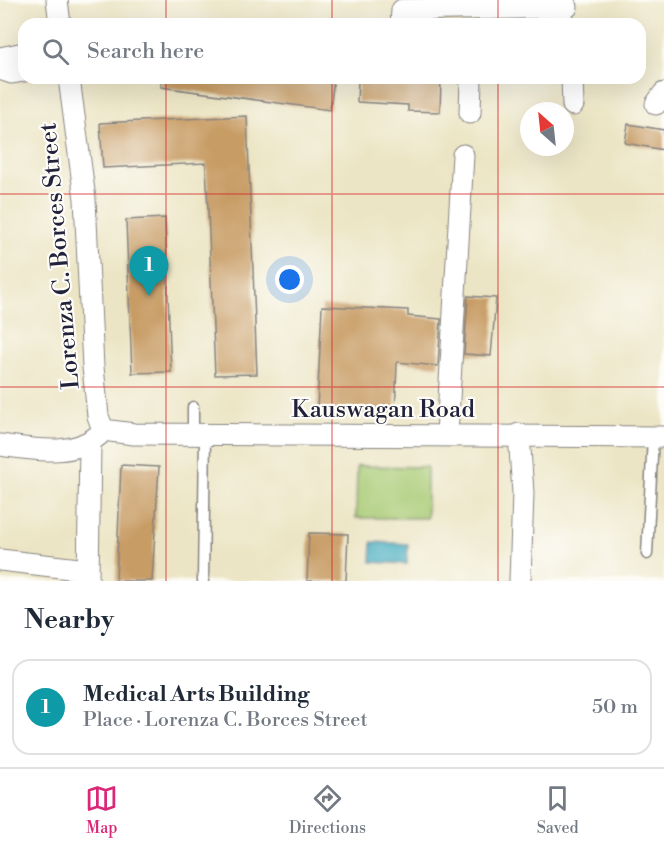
<!DOCTYPE html>
<meta charset="utf-8">
<style>
:root{--surface:#fff;--page:#f6f6f7;--text:#1f2937;--muted:#747a83;--line:#e0e1e3;--accent:#db2777}
body{margin:0;font-family:"Libre Bodoni",serif;background:var(--page);color:var(--text)}
.compass{position:absolute;left:520px;top:102px;width:54px;height:54px;border-radius:50%;background:var(--surface);box-shadow:0 6px 24px #0002;rotate:333deg}
.you{position:absolute;left:290px;top:280px;width:21px;height:21px;margin:-15px;border:4px solid #fff;border-radius:50%;background:#1a73e8;box-shadow:0 0 0 9px #1a73e833}
.badge{display:grid;place-items:center;width:39px;height:39px;border-radius:50%;background:var(--accent);color:#fff;font-size:20px;font-weight:700}
.pin{position:absolute;translate:-50% -50px;filter:drop-shadow(0 2px 3px #0008)}
.pin::after{content:'';position:absolute;top:32px;width:21px;height:18px;background:inherit;clip-path:polygon(0 0,100% 0,50% 100%)}
.list{margin:0;padding:0;list-style:none}
h2{display:flex;justify-content:space-between;align-items:center;height:78px;margin:0;padding:0 24px;font-size:26px}
h2 small{font-size:20px;font-weight:400;color:var(--muted)}
.list li{display:grid;grid-template-columns:39px 1fr auto;gap:18px;align-items:center;box-sizing:border-box;height:96px;margin:0 12px 12px;padding:0 12px;border:2px solid var(--line);border-radius:18px}
.list b{display:block;font-size:22px;white-space:nowrap}
.list p{margin:0;font-size:20px;white-space:nowrap;color:var(--muted)}
.list em{font-size:20px;font-style:normal;color:var(--muted)}
.icon{flex:none;width:33px;height:33px;fill:none;stroke:currentColor;stroke-width:2;stroke-linecap:round;stroke-linejoin:round}
.map{position:relative;flex:none;width:664px;height:581px;overflow:hidden}
.search{position:absolute;background:var(--surface);box-shadow:0 6px 24px #0002;left:18px;right:18px;top:18px;height:66px;display:flex;align-items:center;gap:15px;box-sizing:border-box;padding:0 21px;border-radius:18px;color:var(--muted);font-size:22px}
.sheet{height:186px;background:var(--surface)}
nav{display:flex;justify-content:space-around;align-items:center;box-sizing:border-box;height:84px;border-top:2px solid var(--line);background:var(--surface);font-size:16px;color:var(--muted)}
nav a{display:grid;justify-items:center;gap:3px}
nav .on{color:var(--accent)}
.map>svg:first-child{display:block}
.green{fill:#a9cb74;stroke:#667658;stroke-width:1.5}
.water{fill:#3da9bd;stroke:#30667c;stroke-width:1.5}
.building{fill:#c89c65}
.lines{fill:none;stroke-linecap:round;stroke-linejoin:round}
.lane-casing{stroke:#878480;stroke-width:13}
.street-casing{stroke:#878480;stroke-width:23}
.lane{stroke:#fff;stroke-width:10}
.street{stroke:#fff;stroke-width:21}
.grid{fill:none;stroke:#d62828;stroke-width:1.5;stroke-opacity:0.55}
.labels{text-anchor:middle;stroke-width:4.5;stroke-linejoin:round;paint-order:stroke}
.street-label{font-size:24px;fill:#22223b;stroke:#fdfcf7}
</style>
<div class="map">
<svg width="664" height="581" viewBox="0 0 664 581">
<rect width="100%" height="100%" fill="#fdfcf7"/>
<filter id="ink" filterUnits="userSpaceOnUse"><feTurbulence type="fractalNoise" baseFrequency=".0167" numOctaves="2"/><feDisplacementMap in="SourceGraphic" scale="12" xChannelSelector="R" yChannelSelector="G"/><feConvolveMatrix kernelMatrix="1 2 1 2 8 2 1 2 1" color-interpolation-filters="sRGB"/></filter>
<filter id="wash" filterUnits="userSpaceOnUse"><feTurbulence type="fractalNoise" baseFrequency=".008" numOctaves="4" result="noise"/><feDisplacementMap in="SourceGraphic" scale="24" xChannelSelector="R" yChannelSelector="G"/><feGaussianBlur stdDeviation="1.35" result="paint"/><feColorMatrix in="noise" values="0 0 0 0 0 0 0 0 0 0 0 0 0 0 0 0 0 1.4 0 .05"/><feComposite in="paint" operator="in"/></filter>
<g filter="url(#wash)">
<rect width="100%" height="100%" fill="#ece5c5"/>
<polygon class="green" points="357,466 427,467 427,518 356,518"/>
<polygon class="water" points="372,542 408,544 407,564 371,562"/>
<g id="blocks">
<g class="building">
<polygon points="161,78 334,78 330,110 161,87"/>
<polygon points="411,78 441,78 440,112 408,111 408,105 357,102 358,81 411,83"/>
<polygon points="247,116 257,374 215,375 206,163 103,168 100,123"/>
<polygon points="628,124 664,130 664,150 625,143"/>
<polygon points="165,218 171,372 132,373 126,220"/>
<polygon points="468,296 496,298 491,356 464,354"/>
<polygon points="322,306 408,310 408,316 441,319 438,366 397,362 395,414 317,409"/>
<polygon points="121,465 159,467 152,581 116,581"/>
<polygon points="309,533 348,534 346,581 307,581"/>
</g>
</g>
</g>
<g filter="url(#ink)">
<use href="#blocks" fill-opacity="0" stroke="#878480" stroke-width="1.5"/>
<g class="lines">
<defs>
<g id="lane">
<polyline points="193,407 193,434"/>
<polyline points="647,554 653,437"/>
<polyline points="203,581 205,435"/>
</g>
<g id="street">
<polyline points="57,0 60,24"/>
<polyline points="401,24 402,10 567,7"/>
<polyline points="0,58 24,53"/>
<polyline points="0,69 12,73 24,71"/>
<polyline points="69,78 85,199 93,367 98,416 103,430"/>
<polyline points="572,78 573,105"/>
<polyline points="656,104 664,93"/>
<polyline points="470,113 471,78"/>
<polyline points="103,430 134,434 664,437"/>
<polyline points="447,434 463,155"/>
<polyline points="519,434 523,493 520,581"/>
<path d="M 0,445 C 34,449 71,458 99,435"/>
<polyline points="0,560 79,569"/>
<polyline points="88,581 90,443"/>
</g>
</defs>
<use href="#lane" class="lane-casing"/>
<use href="#street" class="street-casing"/>
<use href="#lane" class="lane"/>
<use href="#street" class="street"/>
</g>
</g>
<path class="grid" d="M 166,0 L 166,24M 332,0 L 332,24M 498,0 L 498,24M 166,78 L 166,581M 332,78 L 332,581M 498,78 L 498,581M 0,194 L 664,194M 0,387 L 664,387"/>
<g class="labels">
<g class="street-label">
<text transform="translate(59 256) rotate(-95)" y="8">Lorenza C. Borces Street</text>
<text x="383" y="417">Kauswagan Road</text>
</g>
</g>
</svg>
<svg class="compass" viewBox="-18 -18 36 36"><path d="M0-13l5 13h-10z" fill="#e53935"/><path d="M0 13l5-13h-10z" fill="#747a83"/></svg>
<div class="you"></div>
<div class="pin badge" style="left:149px;top:296px;background:#0f9aa8">1</div>
<div class="search"><svg class="icon" aria-label="search" viewBox="0 0 24 24"><circle cx="10" cy="10" r="6"/><path d="M15 15l6 6"/></svg>Search here</div>
</div>
<section class="sheet">
<h2>Nearby<small></small></h2>
<ul class="list">
<li><span class="badge" style="background:#0f9aa8">1</span><div><b>Medical Arts Building</b><p>Place · Lorenza C. Borces Street</p></div><em>50 m</em></li>
</ul>
</section>
<nav>
<a class="on"><svg class="icon" aria-label="map" viewBox="0 0 24 24"><path d="M3 6l6-2 6 2 6-2v14l-6 2-6-2-6 2zM9 4v14M15 6v14"/></svg>Map</a>
<a><svg class="icon" aria-label="directions" viewBox="0 0 24 24"><path d="M12 3l9 9-9 9-9-9zM9 14v-3h6M13 9l2 2-2 2"/></svg>Directions</a>
<a><svg class="icon" aria-label="saved" viewBox="0 0 24 24"><path d="M7 4h10v16l-5-4-5 4z"/></svg>Saved</a>
</nav>
